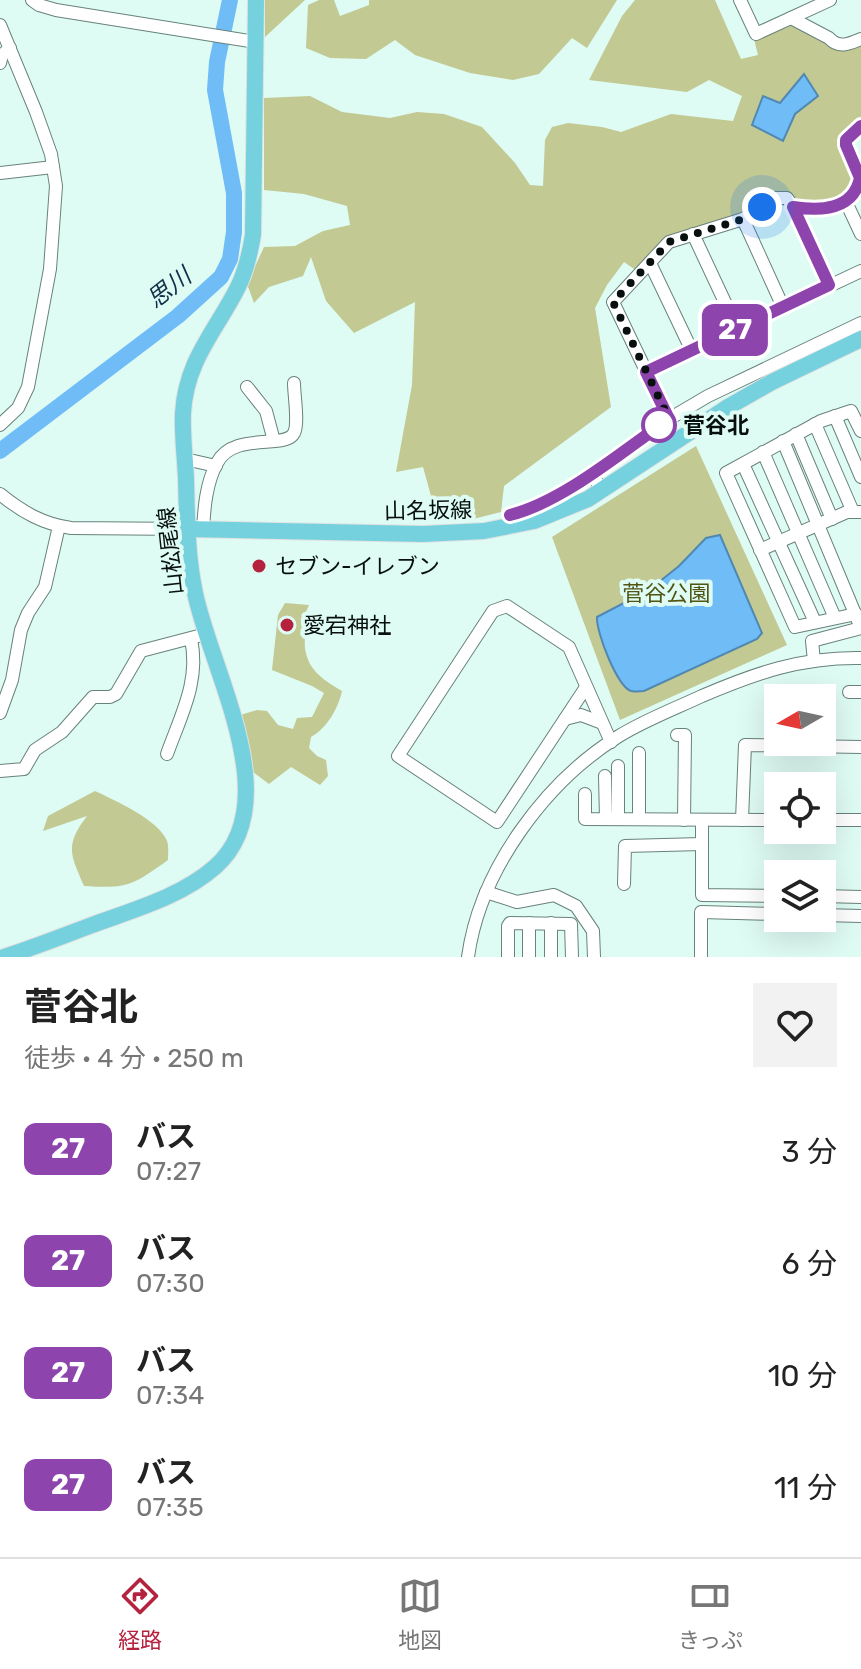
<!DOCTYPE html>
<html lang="ja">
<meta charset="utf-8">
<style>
body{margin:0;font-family:Rubik,"Noto Sans JP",sans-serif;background:#f2f2f2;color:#222;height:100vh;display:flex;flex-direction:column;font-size:30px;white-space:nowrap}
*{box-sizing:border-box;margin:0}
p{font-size:26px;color:#767676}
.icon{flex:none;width:44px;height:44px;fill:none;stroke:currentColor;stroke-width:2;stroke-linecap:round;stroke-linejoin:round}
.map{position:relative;height:957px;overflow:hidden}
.sheet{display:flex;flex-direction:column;background:#fff;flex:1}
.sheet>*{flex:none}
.badge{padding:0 16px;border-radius:12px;font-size:28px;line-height:52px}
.needle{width:52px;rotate:261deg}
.fabs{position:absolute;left:764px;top:684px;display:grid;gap:16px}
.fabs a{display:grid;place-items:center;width:72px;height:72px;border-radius:0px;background:#fff;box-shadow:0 8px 32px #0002;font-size:40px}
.you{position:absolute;width:40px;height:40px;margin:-20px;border:6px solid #fff;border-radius:50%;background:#1a73e8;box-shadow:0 0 0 12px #1a73e833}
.map>.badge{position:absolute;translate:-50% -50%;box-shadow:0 0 0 4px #fff}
.round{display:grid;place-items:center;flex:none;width:84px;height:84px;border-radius:0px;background:#f2f2f2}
.head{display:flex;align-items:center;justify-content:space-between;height:136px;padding:0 24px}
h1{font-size:38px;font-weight:700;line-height:60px}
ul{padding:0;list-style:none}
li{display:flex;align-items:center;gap:24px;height:112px;padding:0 24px}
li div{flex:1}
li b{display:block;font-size:30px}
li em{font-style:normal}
li .badge{min-width:88px;font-weight:700;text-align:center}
.tab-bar{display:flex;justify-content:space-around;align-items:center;height:112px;border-top:2px solid #e0e0e0;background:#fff;font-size:22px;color:#767676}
.tab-bar a{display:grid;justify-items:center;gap:4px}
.tab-bar .current{color:#b4223e}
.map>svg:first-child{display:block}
</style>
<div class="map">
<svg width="861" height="957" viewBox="0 0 861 957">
<rect width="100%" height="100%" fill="#defbf4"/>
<!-- green -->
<g fill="#c2c993">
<polygon points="265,0 305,0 265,37"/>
<polygon points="319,0 334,0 340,16 369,5 369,0 617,0 587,48 572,38 539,74 513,80 470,73 415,55 395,40 366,59 330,58 306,48 308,5"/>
<polygon points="635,0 715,0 741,59 758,55 754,39 786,24 795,23 827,40 861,42 861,120 843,139 856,177 847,195 820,207 798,205 787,195 744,214 668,239 637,271 624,262 607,285 595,308 611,407 504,486 501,512 465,521 438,521 423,467 396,472 412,385 415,302 354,333 326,301 311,257 303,276 269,287 254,303 247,284 264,247 295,246 323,231 350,225 347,206 304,194 264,190 264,98 310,96 342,112 390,118 417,112 444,114 482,127 515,163 530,185 543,186 545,140 552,127 568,123 602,127 621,132 671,114 733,121 742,96 709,80 687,92 589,80 622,16"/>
<polygon points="696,446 787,645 620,720 552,537"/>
<path d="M285 603 309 605 301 623C307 633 304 637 305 648 308 671 324 680 342 691 338 709 327 728 311 737L309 748 317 756 326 760 328 776 320 785 291 767 269 784 253 772 237 716 257 710 267 711 278 725 293 729 297 718 312 717 324 693 312 686 272 670 278 615Z"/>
<path d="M95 791C114 800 159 820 167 841 169 846 168 855 168 860 133 885 128 889 84 886 71 855 64 846 87 816L43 831 48 816Z"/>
</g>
<!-- water -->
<g fill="#6fbcf7" stroke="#5088b1" stroke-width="2">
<polygon points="804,74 818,96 795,114 783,141 752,125 763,96 780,103"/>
<path d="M720 535 762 633 757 639 644 691C640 691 635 692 631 691 617 686 596 632 597 617L649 590 679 566 706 538Z"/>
</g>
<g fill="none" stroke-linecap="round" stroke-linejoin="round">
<!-- river -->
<polyline stroke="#6fbcf7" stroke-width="16" points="0,451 178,316 221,277 230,259 234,232 234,193 215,90 217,62 230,0"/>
<!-- minor casing -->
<g stroke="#68827c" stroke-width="14">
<g id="minor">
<polyline points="32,0 39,5 56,10 256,42"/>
<polyline points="740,0 756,34 830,0"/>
<path d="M791 18 829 38C839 49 849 44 861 39"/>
<polyline points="0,25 36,112 51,154 56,186 50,269 28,387 18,408 0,425"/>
<polyline points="0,63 2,55 10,48"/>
<polyline points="0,173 53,167"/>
<polyline points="846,202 861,234"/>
<polyline points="793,207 829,285"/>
<polyline points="743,219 783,307"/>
<polyline points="693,234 737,328"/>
<polyline points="650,263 692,351"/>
<polyline points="646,372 861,271"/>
<polyline points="247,387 266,411 274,441"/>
<polyline points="835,416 861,477"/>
<path d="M669 419 613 302 669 242 743 219 775 198H787L793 207C820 211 852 211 860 178L846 145V140L861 126"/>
<polyline points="815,424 853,512"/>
<polyline points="796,434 832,519"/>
<polyline points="783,441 861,628"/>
<polyline points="763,452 835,618"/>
<polyline points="185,459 216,466"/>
<polyline points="743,464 815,622"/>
<polyline points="602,490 591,473 669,419 708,396 861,323"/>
<path d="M0 494C22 512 43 524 71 528L188 529"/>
<path d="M510 515C541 507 565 490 591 473"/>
<path d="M203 531C204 509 206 483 217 463 233 431 286 450 294 433 299 424 294 395 294 383"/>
<polyline points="760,550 847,512 861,512"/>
<polyline points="856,614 795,627 726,473 821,421 851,411 861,431"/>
<polyline points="814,661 812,641 861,628"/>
<polyline points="586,687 497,822 398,756 493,611 507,606 569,647 611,742"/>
<polyline points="849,692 861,692"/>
<polyline points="0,713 12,680 21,630 28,613 45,587 59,526"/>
<polyline points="565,719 581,715 602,723"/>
<polyline points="677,735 685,735 684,820"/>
<path d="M167 754C181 715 200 681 191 639"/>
<polyline points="0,771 24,769 35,750 62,732 93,697 110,697 116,694 141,651 206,634"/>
<polyline points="605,776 606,819"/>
<polyline points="585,794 585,819 778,820"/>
<polyline points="618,819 618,766"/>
<polyline points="639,819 639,753"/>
<polyline points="702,820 702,895 778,896"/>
<polyline points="742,820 745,745 861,747"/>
<polyline points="822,820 861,820"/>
<polyline points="624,884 625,846 702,844"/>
<polyline points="486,892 517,902 554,895 576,906 593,931 594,957"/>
<polyline points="822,896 861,897"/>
<polyline points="822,915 861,916"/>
<polyline points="529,923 529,957"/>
<path d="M468 957C480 870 545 782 619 736 645 720 674 709 702 696 756 673 801 657 861 658"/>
<polyline points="508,957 508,926 510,923 571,924 572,957"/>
<polyline points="551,957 551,923"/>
<polyline points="701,957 701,912 778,914"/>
</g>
</g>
<!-- major casing -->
<g stroke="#e1e2e2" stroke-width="18">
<g id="major">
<polyline points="188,529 423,534 484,531 534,521 588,499 728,407 772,382 861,339"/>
<path d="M4 957C35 947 65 935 95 924 136 909 182 896 215 867 288 803 211 671 195 593 187 556 187 517 186 479 185 457 182 434 183 413 186 360 216 331 238 287 246 271 250 253 253 235L256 0"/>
</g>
</g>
<!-- minor -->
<use href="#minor" stroke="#fff" stroke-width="12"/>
<!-- major -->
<use href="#major" stroke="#76d1de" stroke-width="16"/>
</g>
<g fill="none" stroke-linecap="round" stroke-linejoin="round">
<!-- line casing -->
<g stroke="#fff" stroke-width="18">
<path id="line" d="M510 515C563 502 624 450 669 419L646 372 829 285 793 207C819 211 853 211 860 178L846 145V140L861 126"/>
</g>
<!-- line -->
<use href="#line" stroke="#8e44ad" stroke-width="12"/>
<!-- walk -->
<polyline stroke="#07100e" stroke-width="8" stroke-dasharray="0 14.4" points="659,425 657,427 669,419 613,302 669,242 743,219 762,207"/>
</g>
<!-- markers -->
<circle fill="#fff" stroke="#8e44ad" stroke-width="4" cx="659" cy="425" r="16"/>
<g fill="#b4223e" stroke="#defbf4" stroke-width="3">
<circle cx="259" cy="566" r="8"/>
<circle cx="287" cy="625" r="8"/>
</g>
<g text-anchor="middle" stroke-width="8" stroke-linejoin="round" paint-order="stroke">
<!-- stop labels -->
<g font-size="22" font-weight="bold" fill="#07100e" stroke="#defbf4" text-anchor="start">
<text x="683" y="433">菅谷北</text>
</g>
<!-- street labels -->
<g font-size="22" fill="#07100e" stroke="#defbf4">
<text transform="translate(428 510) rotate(-1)" y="8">山名坂線</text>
<text transform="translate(170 551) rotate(-96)" y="8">山松尾線</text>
</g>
<!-- poi labels -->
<g font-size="22" fill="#07100e" stroke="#defbf4" text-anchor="start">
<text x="275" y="574">セブン-イレブン</text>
<text x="303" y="633">愛宕神社</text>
</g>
<!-- park labels -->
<g font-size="22" fill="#505513" stroke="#defbf4">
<text x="666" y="601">菅谷公園</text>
</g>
<!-- water labels -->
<g font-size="24" font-style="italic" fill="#103149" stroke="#defbf4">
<text transform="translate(169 288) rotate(-38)" y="8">思川</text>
</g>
</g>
</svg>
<div class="fabs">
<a><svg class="needle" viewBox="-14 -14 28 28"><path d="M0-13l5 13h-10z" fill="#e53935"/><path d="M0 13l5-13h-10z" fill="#767676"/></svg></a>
<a><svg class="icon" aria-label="locate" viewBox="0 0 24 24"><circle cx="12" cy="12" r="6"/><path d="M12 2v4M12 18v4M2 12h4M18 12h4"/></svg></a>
<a><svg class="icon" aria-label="layers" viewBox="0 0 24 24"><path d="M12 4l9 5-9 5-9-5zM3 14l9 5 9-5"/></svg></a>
</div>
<div class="you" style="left:762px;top:207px"></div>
<b class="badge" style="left:735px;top:330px;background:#8e44ad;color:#fff">27</b>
</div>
<section class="sheet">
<div class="head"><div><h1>菅谷北</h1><p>徒歩 · 4 分 · 250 m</p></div><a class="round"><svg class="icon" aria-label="heart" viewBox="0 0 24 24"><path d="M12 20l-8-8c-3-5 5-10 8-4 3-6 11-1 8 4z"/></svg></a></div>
<ul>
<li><span class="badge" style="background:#8e44ad;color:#fff">27</span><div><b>バス</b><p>07:27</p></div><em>3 分</em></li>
<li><span class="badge" style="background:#8e44ad;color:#fff">27</span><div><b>バス</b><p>07:30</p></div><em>6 分</em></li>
<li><span class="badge" style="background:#8e44ad;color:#fff">27</span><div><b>バス</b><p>07:34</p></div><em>10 分</em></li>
<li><span class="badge" style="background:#8e44ad;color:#fff">27</span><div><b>バス</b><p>07:35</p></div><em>11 分</em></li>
</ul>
</section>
<nav class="tab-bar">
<a class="current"><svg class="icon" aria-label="directions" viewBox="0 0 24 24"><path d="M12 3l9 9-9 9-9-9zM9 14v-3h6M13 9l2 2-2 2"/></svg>経路</a>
<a><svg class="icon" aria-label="map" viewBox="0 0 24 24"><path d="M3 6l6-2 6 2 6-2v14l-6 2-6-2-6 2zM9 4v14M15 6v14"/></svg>地図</a>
<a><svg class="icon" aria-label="tickets" viewBox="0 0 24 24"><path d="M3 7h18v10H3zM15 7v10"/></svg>きっぷ</a>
</nav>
